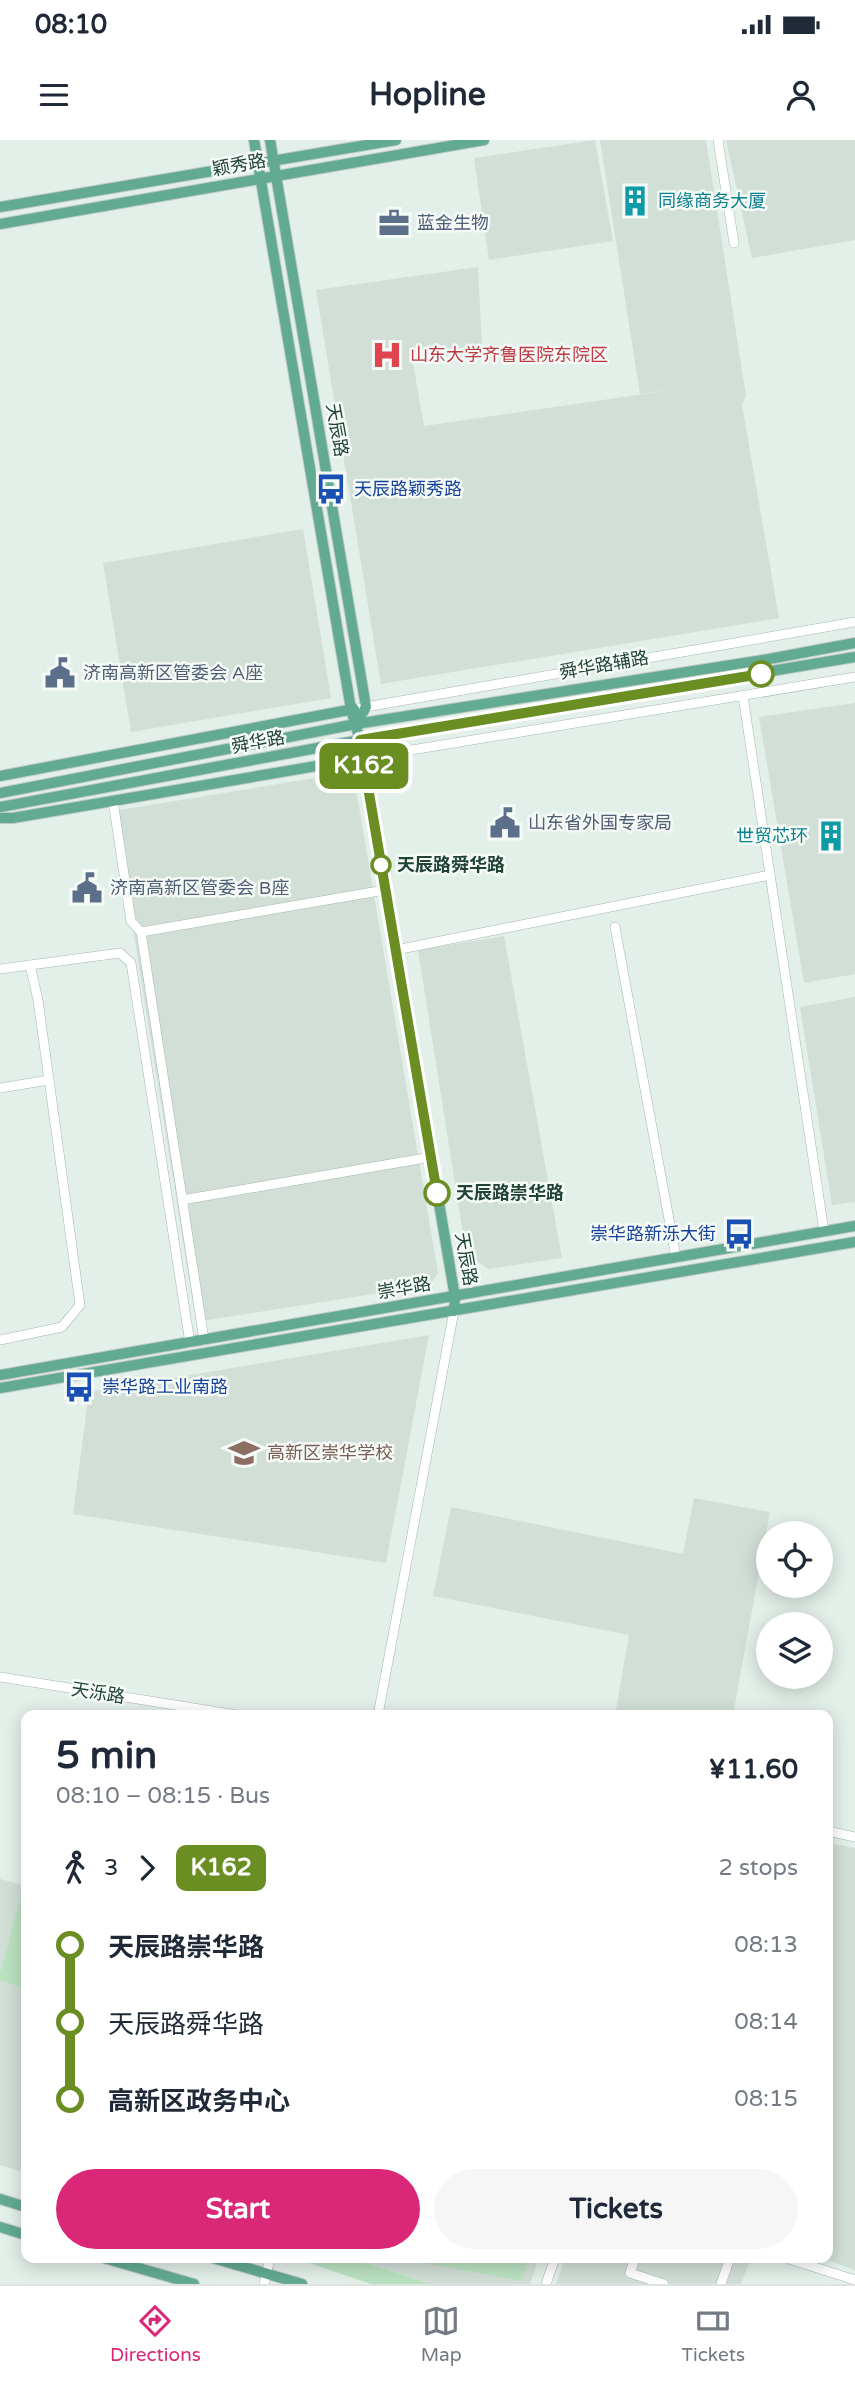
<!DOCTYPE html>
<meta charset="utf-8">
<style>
body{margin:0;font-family:"Varela Round","Noto Sans SC",sans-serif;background:#f6f6f7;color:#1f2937;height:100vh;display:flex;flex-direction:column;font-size:26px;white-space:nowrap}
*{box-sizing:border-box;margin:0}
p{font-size:23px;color:#747a83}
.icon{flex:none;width:38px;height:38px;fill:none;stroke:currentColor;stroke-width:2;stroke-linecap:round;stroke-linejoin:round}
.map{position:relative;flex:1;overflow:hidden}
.panel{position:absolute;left:21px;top:1570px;width:812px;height:553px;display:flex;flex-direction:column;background:#fff;border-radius:14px;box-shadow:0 4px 18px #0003}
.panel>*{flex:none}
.badge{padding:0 14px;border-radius:10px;font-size:24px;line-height:46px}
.fabs{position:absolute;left:756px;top:1381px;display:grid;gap:14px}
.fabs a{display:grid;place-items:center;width:77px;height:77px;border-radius:50%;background:#fff;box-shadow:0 4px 18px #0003;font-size:35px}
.map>.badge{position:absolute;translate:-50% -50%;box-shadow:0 0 0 4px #fff}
.legs{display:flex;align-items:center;gap:10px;height:77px;padding:0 35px;font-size:23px}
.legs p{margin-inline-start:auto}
.headline{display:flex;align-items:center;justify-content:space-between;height:119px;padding:0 35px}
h1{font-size:38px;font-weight:800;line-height:52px}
.button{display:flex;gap:14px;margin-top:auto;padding:14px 35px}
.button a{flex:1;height:80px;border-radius:42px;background:#db2777;color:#fff;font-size:28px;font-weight:800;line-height:80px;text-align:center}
.button a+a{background:#f6f6f7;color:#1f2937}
ul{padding:0 35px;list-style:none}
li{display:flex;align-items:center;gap:24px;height:77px;font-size:26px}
li i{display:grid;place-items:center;width:10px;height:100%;margin:0 9px;background:currentColor}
li i::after{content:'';width:18px;height:18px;margin:-9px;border:5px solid;border-radius:50%;background:#fff}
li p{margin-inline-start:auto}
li:first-child i{background:linear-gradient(#0000 50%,currentColor 0)}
li:last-child i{background:linear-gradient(currentColor 50%,#0000 0)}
.status{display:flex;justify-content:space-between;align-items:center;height:49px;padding:0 35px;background:#fff;direction:ltr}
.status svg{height:19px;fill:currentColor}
header{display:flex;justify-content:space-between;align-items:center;height:91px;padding:0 35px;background:#fff;font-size:32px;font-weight:800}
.menu{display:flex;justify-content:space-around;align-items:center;height:98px;border-top:2px solid #e0e1e3;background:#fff;font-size:19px;color:#747a83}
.menu a{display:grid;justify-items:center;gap:4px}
.menu .current{color:#db2777}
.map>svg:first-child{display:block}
</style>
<div class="status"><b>08:10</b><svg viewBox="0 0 49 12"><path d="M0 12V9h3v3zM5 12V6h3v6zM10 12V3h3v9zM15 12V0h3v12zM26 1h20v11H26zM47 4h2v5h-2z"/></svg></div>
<header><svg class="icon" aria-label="menu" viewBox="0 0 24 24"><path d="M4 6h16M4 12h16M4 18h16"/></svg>Hopline<svg class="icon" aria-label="person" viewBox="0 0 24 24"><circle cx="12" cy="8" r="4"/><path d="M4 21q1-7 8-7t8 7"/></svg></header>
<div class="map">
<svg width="855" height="2144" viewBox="0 0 855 2144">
<rect width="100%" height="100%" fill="#e3efe9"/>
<!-- built -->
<g fill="#d1dfd7">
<polygon points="595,0 613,101 489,120 474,18"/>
<polygon points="600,0 706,0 746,256 742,265 779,478 381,544 316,150 478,127 482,207 413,223 424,286 672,250 640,254"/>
<polygon points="726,0 855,0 855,100 752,118"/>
<polygon points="303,389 331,558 131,592 103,423"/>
<polygon points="855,563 855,834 804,843 759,577"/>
<polygon points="339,634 356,649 438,1133 430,1145 196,1182 114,671"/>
<polygon points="504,796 562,1118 488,1129 466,1113 418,810"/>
<polygon points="855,857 855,1062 832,1065 800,867"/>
<polygon points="429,1195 386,1423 73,1374 89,1252"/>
<polygon points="694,1358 770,1372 733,1575 615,1575 629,1495 433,1456 451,1367 683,1414"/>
<polygon points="828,1703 855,1708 855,2130 821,2118 828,2118"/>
<polygon points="0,1739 26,1746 26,2033 0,2025"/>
<polygon points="352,2118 539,2118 530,2144 430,2144"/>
<polygon points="565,2118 751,2118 741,2144 556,2144"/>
</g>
<!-- green -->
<g fill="#bae2c1">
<polygon points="21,1757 26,1758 26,1848 0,1841 0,1834"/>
<polygon points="294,2118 352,2118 430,2144 371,2144"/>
<polygon points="398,2118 529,2118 522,2141"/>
</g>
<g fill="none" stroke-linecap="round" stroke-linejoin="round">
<!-- minor casing -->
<g stroke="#a5b8b0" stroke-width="10">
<g id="minor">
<polyline points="718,0 734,103"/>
<polyline points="743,556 824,1091"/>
<polyline points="360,568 855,482"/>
<polyline points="363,618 855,537"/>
<polyline points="113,661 131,781 141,792"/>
<polyline points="615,787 676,1117"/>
<polyline points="396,810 770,735"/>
<polyline points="0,829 120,813 131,823 190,1203"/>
<polyline points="0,948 49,940"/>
<polyline points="182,1060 431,1017"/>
<polyline points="0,1200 62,1187 80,1165 38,860 30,825"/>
<polyline points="204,1200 141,792 385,750"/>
<polyline points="0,1537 237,1575"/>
<polyline points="378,1575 454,1171"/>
<polyline points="828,1691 855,1697"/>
<polyline points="635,2118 630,2133 664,2144"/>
<polyline points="786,2118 855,2140"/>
<polyline points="264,2144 270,2118"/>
<polyline points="546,2144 555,2118"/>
<polyline points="721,2144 730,2118"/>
</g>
</g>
<!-- major casing -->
<g stroke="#c1cac7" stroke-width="12">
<g id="major">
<polyline points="254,0 351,569 360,600 455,1157 454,1171"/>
<polyline points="270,0 366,567 356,584"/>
<polyline points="0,67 396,0"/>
<polyline points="0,84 484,0"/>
<polyline points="0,636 354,569"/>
<polyline points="0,653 356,584 769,519 855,503"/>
<polyline points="0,667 360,600 855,517"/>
<polyline points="0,678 13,678 363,618"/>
<polyline points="0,1235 855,1086"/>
<polyline points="0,1248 855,1102"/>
<polyline points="0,2059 26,2067"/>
<polyline points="0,2087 26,2095"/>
<polyline points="104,2118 194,2144"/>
<polyline points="213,2118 302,2144"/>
</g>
</g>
<!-- minor -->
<use href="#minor" stroke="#fff" stroke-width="9"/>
<!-- major -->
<use href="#major" stroke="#62aa91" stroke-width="10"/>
</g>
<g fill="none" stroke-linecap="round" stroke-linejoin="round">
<!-- line-1 casing -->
<g stroke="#fff" stroke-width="16">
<polyline id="line-1" points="437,1053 360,600 761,534"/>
</g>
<!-- line-1 -->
<use href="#line-1" stroke="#6b8e23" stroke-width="10"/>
</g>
<!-- icons -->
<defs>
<g id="building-bare" transform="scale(2.415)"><path d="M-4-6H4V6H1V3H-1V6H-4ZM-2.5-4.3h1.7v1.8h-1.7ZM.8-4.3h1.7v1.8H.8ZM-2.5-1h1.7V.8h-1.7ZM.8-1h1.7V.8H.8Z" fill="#0f9aa8" stroke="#f5faf7" stroke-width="2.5" paint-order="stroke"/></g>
<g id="office-bare" transform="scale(2.415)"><path d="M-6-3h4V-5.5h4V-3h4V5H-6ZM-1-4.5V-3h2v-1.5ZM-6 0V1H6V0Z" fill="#5c6f8a" stroke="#f5faf7" stroke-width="2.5" paint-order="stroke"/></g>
<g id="hospital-bare" transform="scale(2.415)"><path d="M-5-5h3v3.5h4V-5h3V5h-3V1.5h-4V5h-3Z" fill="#e0444e" stroke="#f5faf7" stroke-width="2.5" paint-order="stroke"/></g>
<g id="bus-bare" transform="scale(2.415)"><path d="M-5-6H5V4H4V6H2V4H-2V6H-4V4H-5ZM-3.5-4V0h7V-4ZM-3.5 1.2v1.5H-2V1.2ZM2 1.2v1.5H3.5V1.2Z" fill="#1a4fb4" stroke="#f5faf7" stroke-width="2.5" paint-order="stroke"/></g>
<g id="civic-bare" transform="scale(2.415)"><path d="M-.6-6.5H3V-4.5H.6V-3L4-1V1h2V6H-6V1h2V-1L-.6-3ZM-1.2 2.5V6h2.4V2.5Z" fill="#5c6f8a" stroke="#f5faf7" stroke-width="2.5" paint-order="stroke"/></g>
<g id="school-bare" transform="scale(2.415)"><path d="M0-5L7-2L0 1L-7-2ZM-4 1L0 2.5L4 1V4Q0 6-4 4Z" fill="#8d6e63" stroke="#f5faf7" stroke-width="2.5" paint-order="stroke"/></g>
</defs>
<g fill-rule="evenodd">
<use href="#building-bare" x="635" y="61"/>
<use href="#office-bare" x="394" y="83"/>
<use href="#hospital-bare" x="387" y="215"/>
<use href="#bus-bare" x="331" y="349"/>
<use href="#civic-bare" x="60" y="533"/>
<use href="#civic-bare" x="505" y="683"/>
<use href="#building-bare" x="831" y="696"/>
<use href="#civic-bare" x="87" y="748"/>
<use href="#bus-bare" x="739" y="1094"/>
<use href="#bus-bare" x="79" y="1247"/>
<use href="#school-bare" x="244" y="1313"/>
</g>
<!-- markers -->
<g fill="#fff" stroke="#6b8e23" stroke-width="3.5">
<circle cx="761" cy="534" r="12"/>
<circle cx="381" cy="725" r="9"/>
<circle cx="437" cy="1053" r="12"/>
</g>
<g text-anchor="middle" stroke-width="5" stroke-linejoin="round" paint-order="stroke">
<!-- street labels -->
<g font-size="18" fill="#204336" stroke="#f5faf7">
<text transform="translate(239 25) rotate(-10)" y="6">颖秀路</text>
<text transform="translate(337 290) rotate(80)" y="6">天辰路</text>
<text transform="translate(604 525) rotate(-10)" y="6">舜华路辅路</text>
<text transform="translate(258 602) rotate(-11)" y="6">舜华路</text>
<text transform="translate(466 1119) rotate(80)" y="6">天辰路</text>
<text transform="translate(404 1148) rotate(-10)" y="6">崇华路</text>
<text transform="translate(98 1553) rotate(9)" y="6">天泺路</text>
</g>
<!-- culture labels -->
<g font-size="18" fill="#0d838f" stroke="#f5faf7" text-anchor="start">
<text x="658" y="67">同缘商务大厦</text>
<text x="808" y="702" text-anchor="end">世贸芯环</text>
</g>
<!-- service labels -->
<g font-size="18" fill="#4e5e75" stroke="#f5faf7" text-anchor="start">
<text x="417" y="89">蓝金生物</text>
<text x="83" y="539">济南高新区管委会 A座</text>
<text x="528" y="689">山东省外国专家局</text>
<text x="110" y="754">济南高新区管委会 B座</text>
</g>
<!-- health labels -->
<g font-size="18" fill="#be3a42" stroke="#f5faf7" text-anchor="start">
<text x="410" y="221">山东大学齐鲁医院东院区</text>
</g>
<!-- transit labels -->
<g font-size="18" fill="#164399" stroke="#f5faf7" text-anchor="start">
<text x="354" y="355">天辰路颖秀路</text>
<text x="716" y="1100" text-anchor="end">崇华路新泺大街</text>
<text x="102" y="1253">崇华路工业南路</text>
</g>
<!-- stop labels -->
<g font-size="18" font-weight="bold" fill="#204336" stroke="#f5faf7" text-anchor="start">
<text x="397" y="731">天辰路舜华路</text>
<text x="456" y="1059">天辰路崇华路</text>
</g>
<!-- education labels -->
<g font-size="18" fill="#785e54" stroke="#f5faf7" text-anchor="start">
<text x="267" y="1319">高新区崇华学校</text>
</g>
</g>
</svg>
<div class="fabs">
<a><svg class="icon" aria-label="locate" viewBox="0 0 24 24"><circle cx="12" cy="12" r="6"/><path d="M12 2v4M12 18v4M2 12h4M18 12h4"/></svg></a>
<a><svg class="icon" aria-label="layers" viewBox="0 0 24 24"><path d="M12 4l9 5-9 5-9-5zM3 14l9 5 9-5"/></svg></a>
</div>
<b class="badge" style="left:364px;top:626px;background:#6b8e23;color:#fff">K162</b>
<section class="panel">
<div class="headline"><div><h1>5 min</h1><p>08:10 – 08:15 · Bus</p></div><b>¥11.60</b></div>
<div class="legs"><svg class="icon" aria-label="walk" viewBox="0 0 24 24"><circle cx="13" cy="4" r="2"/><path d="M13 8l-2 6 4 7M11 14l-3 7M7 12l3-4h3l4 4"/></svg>3<svg class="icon" aria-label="forward" viewBox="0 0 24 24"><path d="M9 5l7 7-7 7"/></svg><b class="badge" style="background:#6b8e23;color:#fff">K162</b><p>2 stops</p></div>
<ul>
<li><i style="color:#6b8e23"></i><b>天辰路崇华路</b><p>08:13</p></li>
<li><i style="color:#6b8e23"></i><span>天辰路舜华路</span><p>08:14</p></li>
<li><i style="color:#6b8e23"></i><b>高新区政务中心</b><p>08:15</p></li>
</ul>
<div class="button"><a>Start</a><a>Tickets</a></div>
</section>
</div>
<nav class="menu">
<a class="current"><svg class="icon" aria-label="directions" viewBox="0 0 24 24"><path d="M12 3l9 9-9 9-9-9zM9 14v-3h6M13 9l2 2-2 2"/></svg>Directions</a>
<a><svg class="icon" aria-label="map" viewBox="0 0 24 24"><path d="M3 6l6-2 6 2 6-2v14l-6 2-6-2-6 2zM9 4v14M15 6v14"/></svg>Map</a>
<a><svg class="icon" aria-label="tickets" viewBox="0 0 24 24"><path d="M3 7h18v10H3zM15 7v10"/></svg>Tickets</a>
</nav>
